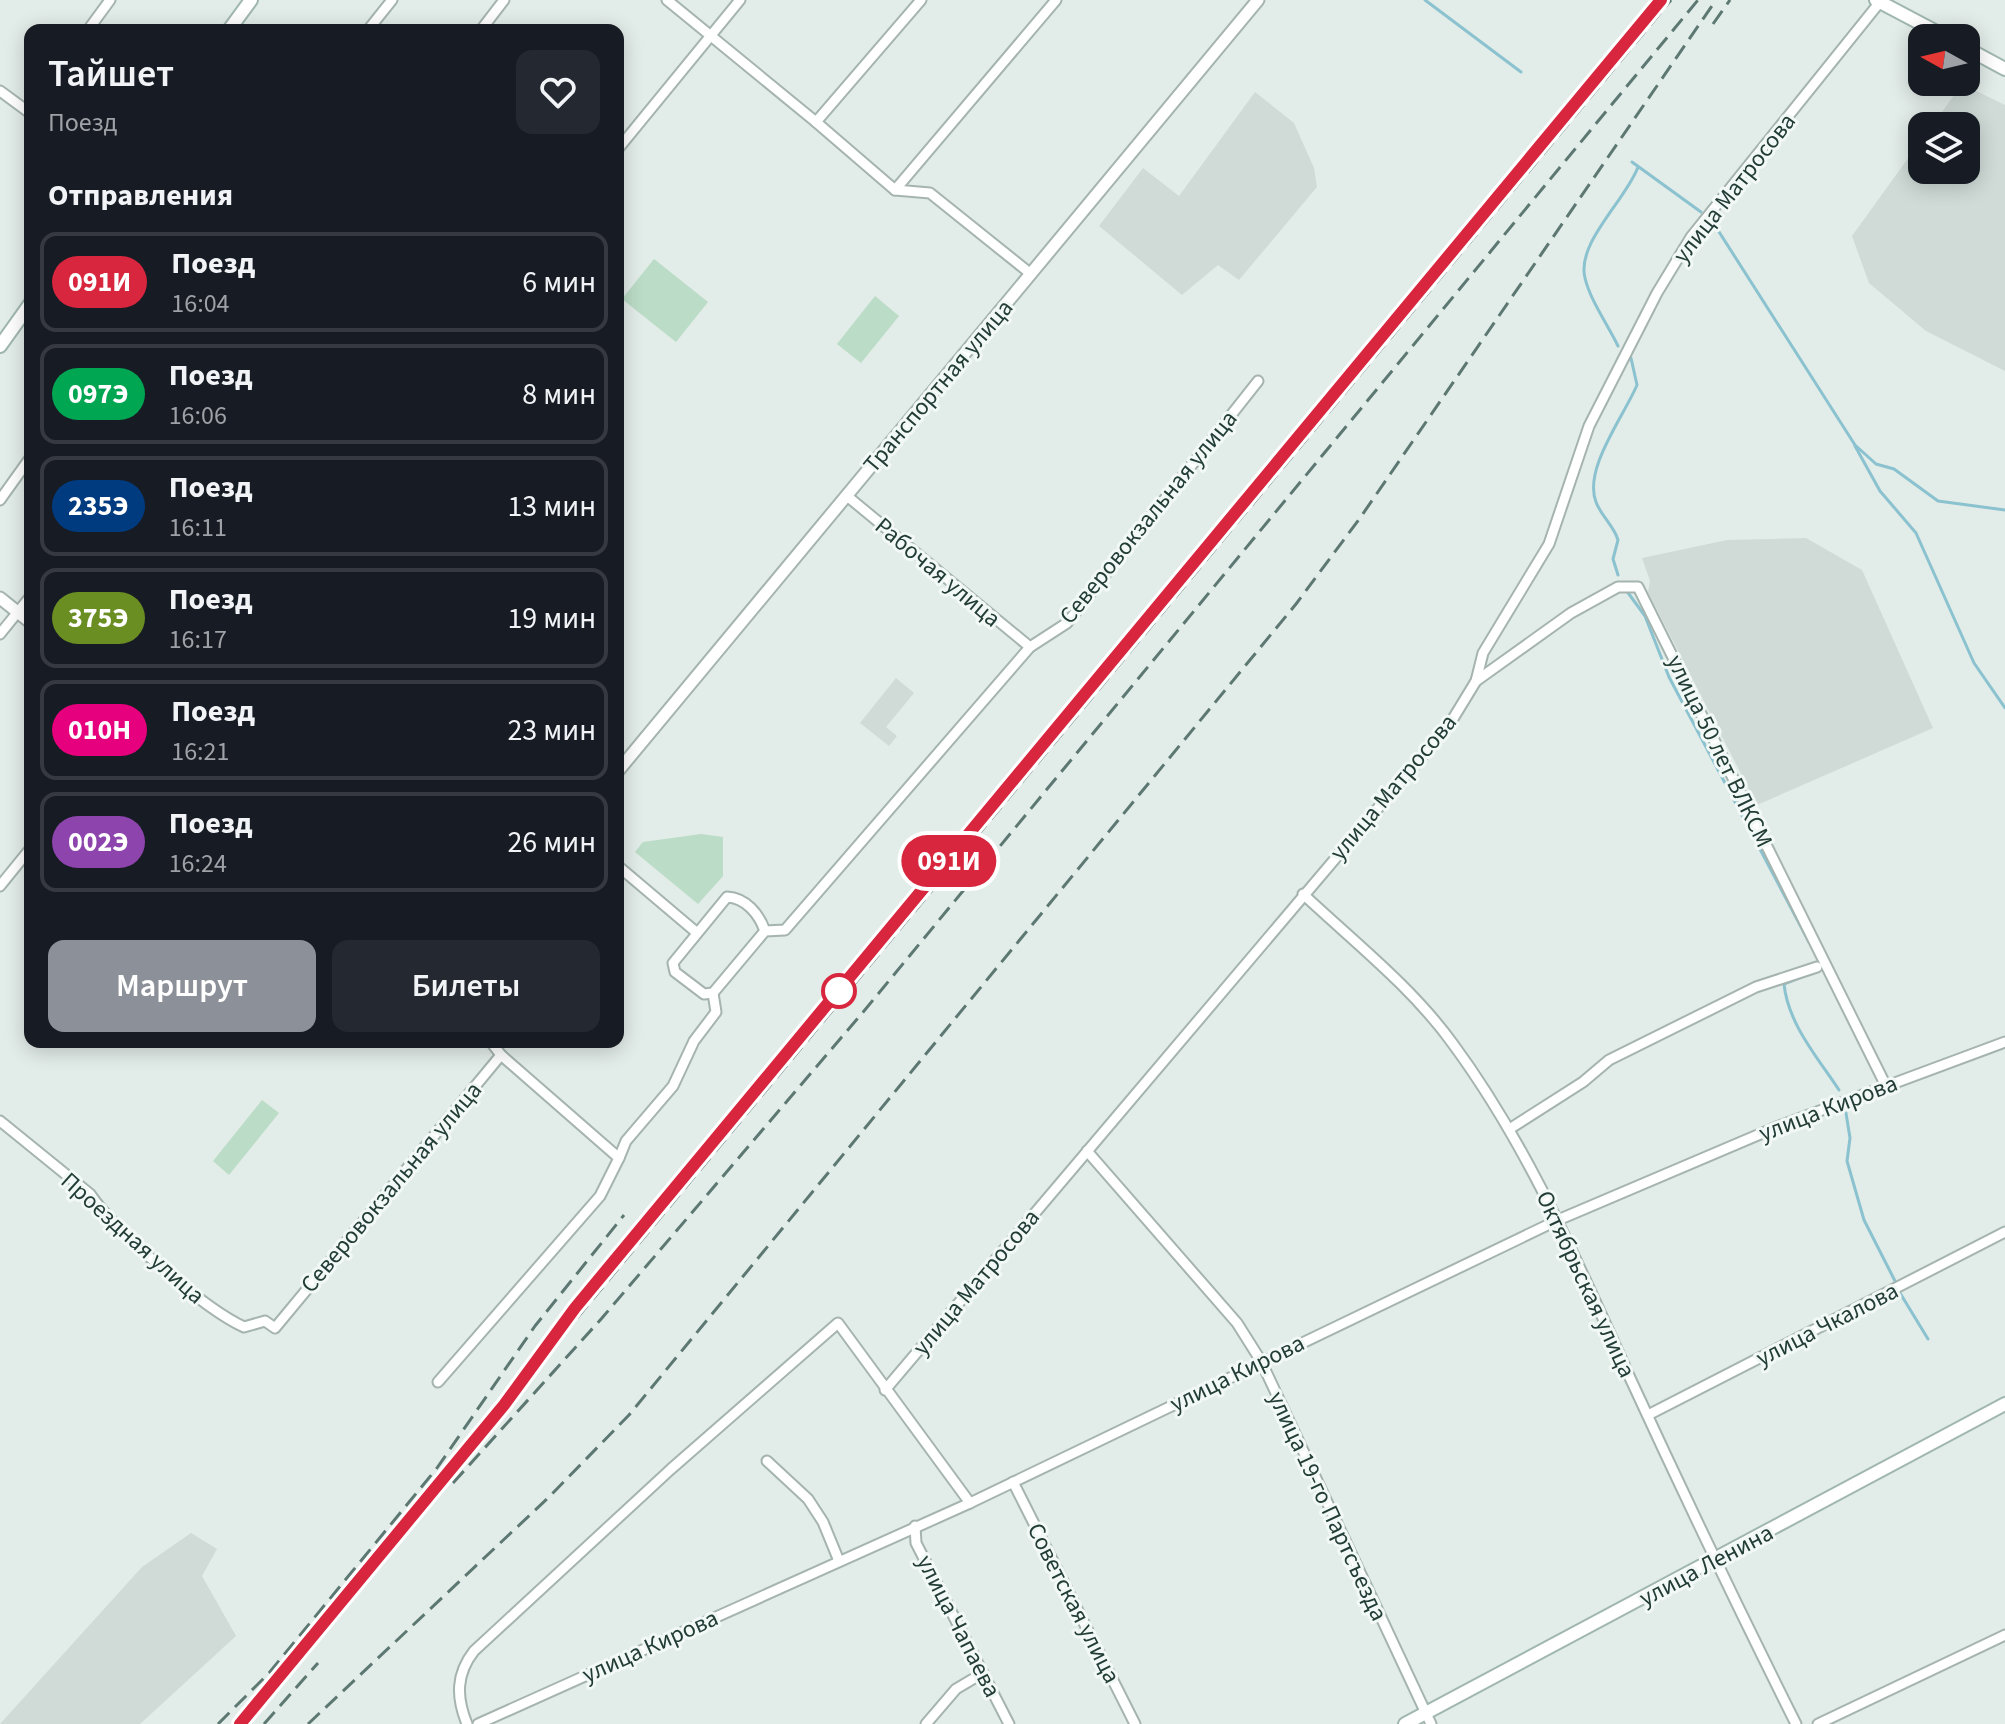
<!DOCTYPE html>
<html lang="ru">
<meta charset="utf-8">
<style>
body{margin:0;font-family:"Source Sans 3",sans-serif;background:#242831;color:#f1f3f6;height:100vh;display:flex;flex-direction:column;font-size:30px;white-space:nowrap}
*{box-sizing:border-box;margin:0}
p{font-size:26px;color:#9ea1a6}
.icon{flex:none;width:44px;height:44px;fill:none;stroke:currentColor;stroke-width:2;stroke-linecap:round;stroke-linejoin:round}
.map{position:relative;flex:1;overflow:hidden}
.details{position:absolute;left:24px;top:24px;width:600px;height:1024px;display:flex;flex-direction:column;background:#171b24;border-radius:16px;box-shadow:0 4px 20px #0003}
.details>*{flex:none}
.badge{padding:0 16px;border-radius:26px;font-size:28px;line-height:52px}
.needle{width:52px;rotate:278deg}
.buttons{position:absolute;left:1908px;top:24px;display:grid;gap:16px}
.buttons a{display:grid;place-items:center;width:72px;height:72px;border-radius:16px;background:#171b24;box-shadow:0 4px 20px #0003;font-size:40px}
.map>.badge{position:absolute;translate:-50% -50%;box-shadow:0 0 0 4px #fff}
h2{padding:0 24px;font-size:30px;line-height:72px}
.round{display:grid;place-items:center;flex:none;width:84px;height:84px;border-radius:16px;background:#242831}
.overview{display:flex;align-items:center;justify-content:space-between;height:136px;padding:0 24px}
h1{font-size:38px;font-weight:600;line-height:60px}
.primary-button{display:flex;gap:16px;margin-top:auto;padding:16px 24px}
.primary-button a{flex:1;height:92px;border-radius:16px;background:#8c9099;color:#fff;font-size:32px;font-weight:600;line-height:92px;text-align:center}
.primary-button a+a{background:#242831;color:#f1f3f6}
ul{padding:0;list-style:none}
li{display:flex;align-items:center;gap:24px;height:100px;margin:0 16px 12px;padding:0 8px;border:4px solid #363941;border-radius:16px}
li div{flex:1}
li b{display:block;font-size:30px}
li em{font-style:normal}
li .badge{min-width:88px;font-weight:700;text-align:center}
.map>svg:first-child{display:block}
</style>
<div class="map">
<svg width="2005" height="1724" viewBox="0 0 2005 1724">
<rect width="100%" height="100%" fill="#e2ece8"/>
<!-- built -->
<g fill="#d0dbd7">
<polygon points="1962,84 2005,105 2005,371 1926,331 1869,283 1852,236 1922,139 1922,170 1966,170 1966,126 1932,126"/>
<polygon points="1255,92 1294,123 1314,168 1317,187 1239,280 1218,265 1182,295 1099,226 1143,168 1179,196"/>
<polygon points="1806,538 1862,570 1933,728 1757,805 1648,592 1650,581 1642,558 1727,540"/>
<polygon points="896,678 914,693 886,727 897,736 889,746 860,723"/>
<polygon points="191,1533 217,1549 202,1576 236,1636 140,1724 0,1724 142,1567"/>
</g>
<!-- green -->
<g fill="#bbdcc6">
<polygon points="654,259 708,302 676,342 622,299"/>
<polygon points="875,296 899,316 861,363 837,344"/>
<polygon points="701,834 723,837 723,876 698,904 635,852 643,842"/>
<polygon points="262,1100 279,1113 229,1175 213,1161"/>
</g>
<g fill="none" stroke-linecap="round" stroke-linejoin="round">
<!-- stream -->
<g stroke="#8bc2cf" stroke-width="3">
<polyline points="1425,0 1521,72"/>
<polyline points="1632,162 1701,212"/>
<polyline points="1714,224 1855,445 1876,464 1894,469 1938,501 2005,510"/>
<path d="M1618 346C1608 325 1590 300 1585 278 1576 243 1626 200 1638 167"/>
<polyline points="1855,446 1880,491 1916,533 1974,663 2005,708"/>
<path d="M1618 575 1613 559 1618 540C1614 526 1601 516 1596 502 1583 469 1624 416 1637 385L1631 358"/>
<polyline points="1626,590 1645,616 1669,677 1809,942"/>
<path d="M1809 974 1784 984C1788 1024 1818 1058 1839 1090"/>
<polyline points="1845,1107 1850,1138 1847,1161 1864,1220 1895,1281"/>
<polyline points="1900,1293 1928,1339"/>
</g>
<!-- minor casing -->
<g stroke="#a5b4af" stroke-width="13">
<g id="minor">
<polyline points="667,0 816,122"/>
<polyline points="921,0 816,122 895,190 930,193 1031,274"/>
<polyline points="88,30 110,0"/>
<polyline points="368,30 392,0"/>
<polyline points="481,30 504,0"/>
<polyline points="0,91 30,113"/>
<polyline points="618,149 740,0"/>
<polyline points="895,190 1056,0"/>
<polyline points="847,496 1030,647"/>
<polyline points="0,500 30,458"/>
<polyline points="0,634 30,597"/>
<polyline points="1476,681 1571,613 1618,587 1638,587 1886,1086"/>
<polyline points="618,866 696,932"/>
<polyline points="0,886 30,849"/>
<path d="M1303 894C1353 941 1412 987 1453 1044 1529 1147 1578 1264 1631 1380 1684 1495 1739 1610 1796 1724"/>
<path d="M713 993 704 994 675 972 673 963 727 897C746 898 759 914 765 931"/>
<polyline points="491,1042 501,1055"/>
<path d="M0 1121 90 1194C115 1231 203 1308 244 1327L265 1321 275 1328 501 1055 619 1158 626 1141 673 1086 694 1041 716 1012 713 993 765 931 785 930 1030 647 1067 623 1258 381"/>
<polyline points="1511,1128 1583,1082 1609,1060 1756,987 1817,967"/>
<polyline points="1087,1151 1237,1323 1261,1361 1431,1724"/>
<polyline points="438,1382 600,1196 619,1158"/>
<polyline points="885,1390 1451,722 1476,681 1483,653 1549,544 1589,426 1657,293 1691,237 1880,2"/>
<polyline points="1648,1415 2005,1232"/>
<polyline points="767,1461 808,1499 823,1522 839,1561"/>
<polyline points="1013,1482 1135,1724"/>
<polyline points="915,1526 916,1543 1009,1724"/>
<path d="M467 1724C456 1697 456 1674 474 1651L671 1469 838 1323 970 1503"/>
<polyline points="478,1724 970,1503 1558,1220 1779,1126 2005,1042"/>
<polyline points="926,1724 956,1689 983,1673"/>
<polyline points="1818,1724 2005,1635"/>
</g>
</g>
<!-- tertiary casing -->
<g stroke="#a5b4af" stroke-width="15">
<g id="tertiary">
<polyline points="0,598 30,622"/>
<polyline points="618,771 1258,0"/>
</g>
</g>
<!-- secondary casing -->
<g stroke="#a0b7b0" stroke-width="16">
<g id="secondary">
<polyline points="1876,0 1948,38"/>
<polyline points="229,30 251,0"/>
<polyline points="1966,48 2005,69"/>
<polyline points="0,346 30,304"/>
<polyline points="1405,1724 2005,1404"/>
</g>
</g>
<!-- minor -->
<use href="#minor" stroke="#fff" stroke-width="9"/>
<!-- tertiary -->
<use href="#tertiary" stroke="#fff" stroke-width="11"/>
<!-- secondary -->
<use href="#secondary" stroke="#fff" stroke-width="12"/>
<!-- rail -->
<g stroke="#5d7872" stroke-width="3" stroke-dasharray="16 8" stroke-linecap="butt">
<polyline points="1713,24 1730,0"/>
<polyline points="453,1483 602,1318 864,1011 1698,0"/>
<polyline points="218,1724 269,1673 437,1468 535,1326 624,1215"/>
<polyline points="240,1724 1671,0"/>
<polyline points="264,1724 318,1663"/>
<polyline points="308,1724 549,1497 629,1415 1296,604 1360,518 1716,0"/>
</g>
</g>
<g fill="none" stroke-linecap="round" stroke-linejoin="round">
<!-- line casing -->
<g stroke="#fff" stroke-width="18">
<polyline id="line" points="240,1724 504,1405 575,1308 1661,0"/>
</g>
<!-- line -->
<use href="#line" stroke="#d7263d" stroke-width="12"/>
</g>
<!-- markers -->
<circle fill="#fff" stroke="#d7263d" stroke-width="4" cx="839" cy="991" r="16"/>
<g text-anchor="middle" stroke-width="6" stroke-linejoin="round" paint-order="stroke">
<!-- street labels -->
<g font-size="24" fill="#223c36" stroke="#f2f8f5">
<text transform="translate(1734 188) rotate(-52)" y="8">улица Матросова</text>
<text transform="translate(938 386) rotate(-50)" y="8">Транспортная улица</text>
<text transform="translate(1148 517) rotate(-51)" y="8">Северовокзальная улица</text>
<text transform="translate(938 572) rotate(40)" y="8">Рабочая улица</text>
<text transform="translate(1720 751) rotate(64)" y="8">улица 50 лет ВЛКСМ</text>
<text transform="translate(1393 787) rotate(-50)" y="8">улица Матросова</text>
<text transform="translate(1828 1108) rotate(-21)" y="8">улица Кирова</text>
<text transform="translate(391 1187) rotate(-50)" y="8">Северовокзальная улица</text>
<text transform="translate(133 1238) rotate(42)" y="8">Проездная улица</text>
<text transform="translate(976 1282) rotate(-50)" y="8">улица Матросова</text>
<text transform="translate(1586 1284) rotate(65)" y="8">Октябрьская улица</text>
<text transform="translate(1827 1324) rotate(-27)" y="8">улица Чкалова</text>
<text transform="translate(1237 1373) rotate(-26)" y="8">улица Кирова</text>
<text transform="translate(1328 1506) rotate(65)" y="8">улица 19-го Партсъезда</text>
<text transform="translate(1706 1565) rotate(-28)" y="8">улица Ленина</text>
<text transform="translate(1074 1603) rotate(63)" y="8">Советская улица</text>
<text transform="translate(959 1626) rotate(63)" y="8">улица Чапаева</text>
<text transform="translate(650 1646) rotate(-24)" y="8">улица Кирова</text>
</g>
</g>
</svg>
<div class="buttons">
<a><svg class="needle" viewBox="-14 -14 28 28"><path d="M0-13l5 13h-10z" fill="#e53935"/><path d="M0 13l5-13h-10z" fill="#9ea1a6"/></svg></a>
<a><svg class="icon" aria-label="layers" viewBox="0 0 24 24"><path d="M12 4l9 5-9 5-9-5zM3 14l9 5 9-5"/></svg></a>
</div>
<b class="badge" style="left:949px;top:861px;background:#d7263d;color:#fff">091И</b>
<section class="details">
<div class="overview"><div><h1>Тайшет</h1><p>Поезд</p></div><a class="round"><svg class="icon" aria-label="heart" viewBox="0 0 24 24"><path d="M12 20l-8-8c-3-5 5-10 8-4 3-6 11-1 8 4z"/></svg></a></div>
<h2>Отправления</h2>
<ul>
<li><span class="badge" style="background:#d7263d;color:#fff">091И</span><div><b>Поезд</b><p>16:04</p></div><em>6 мин</em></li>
<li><span class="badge" style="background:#00a651;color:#fff">097Э</span><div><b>Поезд</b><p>16:06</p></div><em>8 мин</em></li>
<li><span class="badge" style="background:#003b80;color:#fff">235Э</span><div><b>Поезд</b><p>16:11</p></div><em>13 мин</em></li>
<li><span class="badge" style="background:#6b8e23;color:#fff">375Э</span><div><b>Поезд</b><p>16:17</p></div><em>19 мин</em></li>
<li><span class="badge" style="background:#e6007e;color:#fff">010Н</span><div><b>Поезд</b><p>16:21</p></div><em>23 мин</em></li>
<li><span class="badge" style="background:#8e44ad;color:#fff">002Э</span><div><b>Поезд</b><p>16:24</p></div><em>26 мин</em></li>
</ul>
<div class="primary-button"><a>Маршрут</a><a>Билеты</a></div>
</section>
</div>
